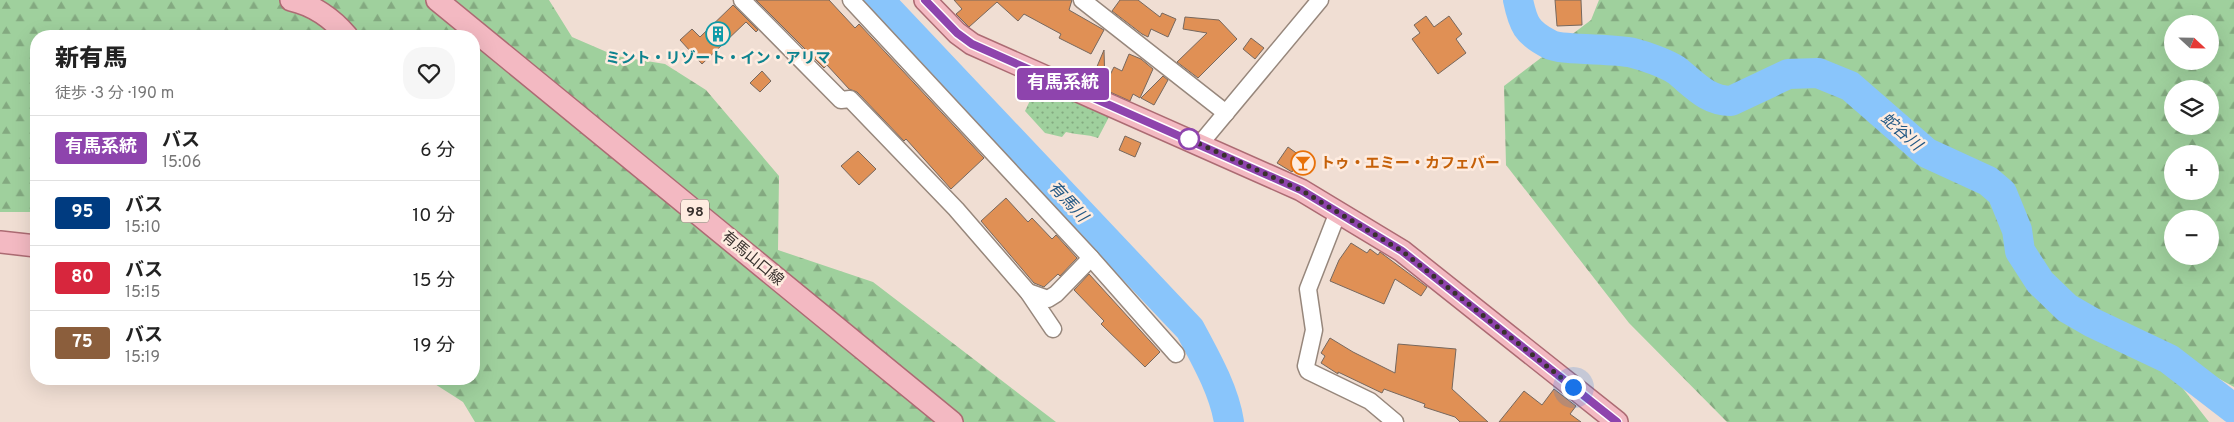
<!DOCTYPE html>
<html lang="ja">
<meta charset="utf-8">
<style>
body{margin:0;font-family:Overpass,"Noto Sans JP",sans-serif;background:#f6f6f6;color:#222;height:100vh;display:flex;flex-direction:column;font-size:19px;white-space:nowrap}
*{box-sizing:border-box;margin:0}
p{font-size:16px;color:#767676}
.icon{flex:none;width:28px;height:28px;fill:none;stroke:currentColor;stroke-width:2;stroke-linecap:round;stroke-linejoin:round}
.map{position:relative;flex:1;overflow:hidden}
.drawer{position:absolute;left:30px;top:30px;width:450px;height:355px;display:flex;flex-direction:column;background:#fff;border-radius:20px;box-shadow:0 5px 20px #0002}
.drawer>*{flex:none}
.badge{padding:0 10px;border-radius:4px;font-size:18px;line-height:32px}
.needle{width:32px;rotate:112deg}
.fabs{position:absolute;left:2164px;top:15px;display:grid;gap:10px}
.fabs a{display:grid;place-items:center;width:55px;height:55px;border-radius:50%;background:#fff;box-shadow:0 5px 20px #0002;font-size:25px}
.you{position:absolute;width:25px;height:25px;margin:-12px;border:4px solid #fff;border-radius:50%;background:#1a73e8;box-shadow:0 0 0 8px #1a73e833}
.map>.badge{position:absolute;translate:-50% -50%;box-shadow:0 0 0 2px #fff}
.round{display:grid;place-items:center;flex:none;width:52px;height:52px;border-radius:20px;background:#f6f6f6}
.summary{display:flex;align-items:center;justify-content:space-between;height:85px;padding:0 25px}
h1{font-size:24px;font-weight:800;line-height:38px}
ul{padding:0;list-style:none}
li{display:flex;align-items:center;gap:15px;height:65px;padding:0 25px;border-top:1px solid #e0e0e0}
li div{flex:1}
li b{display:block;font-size:19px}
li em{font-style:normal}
li .badge{min-width:55px;font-weight:700;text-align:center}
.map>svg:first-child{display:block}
</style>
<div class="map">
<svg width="2234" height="422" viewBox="0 0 2234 422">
<defs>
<pattern id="forest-firs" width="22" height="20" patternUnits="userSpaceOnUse" patternTransform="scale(1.25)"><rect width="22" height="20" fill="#9fd09d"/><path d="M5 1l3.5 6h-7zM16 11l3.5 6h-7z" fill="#83a980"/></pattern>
<pattern id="park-dots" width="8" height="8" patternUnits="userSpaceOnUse" patternTransform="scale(1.25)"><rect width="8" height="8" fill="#9fd09d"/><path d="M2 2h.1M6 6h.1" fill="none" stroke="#83a980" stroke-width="1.8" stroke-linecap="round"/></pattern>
</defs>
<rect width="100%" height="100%" fill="#f0ded3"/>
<!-- forest -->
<g fill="url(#forest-firs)" fill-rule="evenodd">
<polygon points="0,0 549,0 572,37 616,56 665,64 706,90 779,176 778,250 873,282 1056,422 475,422 463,402 427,379 474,379 474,36 36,36 36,212 0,212"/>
<path d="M1599 0H2234V387L2142 336 2209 422H1727L1629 323 1506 165 1504 86 1591 20ZM2172 24H2210V61H2172ZM2172 89H2210V126H2172ZM2172 154H2210V191H2172ZM2172 219H2210V256H2172Z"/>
</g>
<!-- park -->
<path fill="url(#park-dots)" d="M1037 86 1109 117 1098 138C1087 134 1078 135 1066 132L1062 137 1045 133 1025 111Z"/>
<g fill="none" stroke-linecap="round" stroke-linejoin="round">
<!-- river -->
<g stroke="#89c5fb" stroke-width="30">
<path d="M879 0 1190 329C1205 357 1224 390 1229 422"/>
<path d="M1518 0C1523 24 1527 33 1549 44 1561 51 1614 48 1633 53 1645 56 1665 63 1676 70 1694 84 1707 101 1731 101L1788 74 1818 73 1850 86 1927 153 1988 181 2002 193 2017 230 2020 251 2040 282 2067 308 2093 323 2169 359 2234 409"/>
</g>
</g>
<!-- building -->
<g fill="#e09055" stroke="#77685e">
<polygon points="756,0 829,0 855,28 859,24 984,158 951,189 906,139 904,141 857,92 849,89 827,65 824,68"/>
<polygon points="954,0 1072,0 1069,10 1104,30 1091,54 1059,38 1061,34 1024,14 1018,21 997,2 969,27 956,14 962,9"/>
<polygon points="1120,0 1138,0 1160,17 1162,13 1176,19 1168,37 1151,29 1148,37 1142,34 1112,11"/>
<polygon points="1555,0 1581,0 1582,25 1557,26"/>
<polygon points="733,5 758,30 756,32 746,22 702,64 680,40 692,29 700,37"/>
<polygon points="1426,16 1434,27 1449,16 1462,34 1456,39 1466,53 1438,74 1412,39 1420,33 1414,25"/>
<polygon points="1185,17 1219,20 1237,39 1198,78 1177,62 1207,33 1183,29"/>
<polygon points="1251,38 1264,48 1255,59 1243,49"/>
<polygon points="1104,50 1105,85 1114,67 1122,71 1129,54 1141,59 1153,69 1140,98 1133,94 1130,101 1090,83"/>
<polygon points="762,71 771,81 760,92 750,83"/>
<polygon points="1163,76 1168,80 1154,105 1141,98"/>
<polygon points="1125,136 1141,143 1135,157 1119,150"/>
<polygon points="1288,147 1299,155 1297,158 1300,160 1292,172 1277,163"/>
<polygon points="858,151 876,169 859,185 841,166"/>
<polygon points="1006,198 1028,222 1032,218 1052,239 1056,235 1077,258 1060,276 1058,274 1044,287 1034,283 981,221"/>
<polygon points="1351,243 1367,253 1370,249 1378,255 1380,252 1427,287 1421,296 1395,279 1384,304 1330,281 1339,260"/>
<polygon points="1089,274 1160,352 1145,367 1101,324 1104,321 1074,290"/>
<polygon points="1330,338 1353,352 1395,373 1398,344 1456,349 1452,389 1488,422 1460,422 1455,417 1424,407 1425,404 1384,389 1382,393 1338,372 1338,374 1321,363 1325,356 1321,353"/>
<polygon points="1554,389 1576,406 1570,414 1581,422 1499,422 1524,391 1542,405"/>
</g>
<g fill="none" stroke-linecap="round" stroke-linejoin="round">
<!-- minor casing -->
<g stroke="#97877c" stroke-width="19">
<g id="minor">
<polyline points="742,0 841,100 850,99 956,209 1028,292 1053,329"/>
<polyline points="851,0 1091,258 1176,354"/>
<polyline points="1082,0 1226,113"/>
<polyline points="1200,144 1320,0"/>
<polyline points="1338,212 1308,289 1314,330 1306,366 1308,371 1370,401 1395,422"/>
<polyline points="1028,292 1048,299 1056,294 1091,258"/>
</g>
</g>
<!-- major casing -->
<g stroke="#ac6b73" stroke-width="24">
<g id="major">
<path d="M291 0C313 5 333 19 347 36"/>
<polyline points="437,0 952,422"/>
<polyline points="925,0 957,33 972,44 1301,190 1402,251 1617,422"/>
<polyline points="0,242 36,246"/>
</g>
</g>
<!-- minor -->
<use href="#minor" stroke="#fff" stroke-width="16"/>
<!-- major -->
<use href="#major" stroke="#f3b9c2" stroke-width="21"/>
</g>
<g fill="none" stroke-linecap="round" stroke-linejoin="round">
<!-- line casing -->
<g stroke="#fff" stroke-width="11">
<polyline id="line" points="925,0 957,33 972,44 1301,190 1402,251 1617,422"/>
</g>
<!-- line -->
<use href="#line" stroke="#8e44ad" stroke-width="8"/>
<!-- walk -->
<polyline stroke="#38312d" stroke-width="5" stroke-dasharray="0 9" points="1189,139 1182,136 1301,190 1402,251 1573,387"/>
</g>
<!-- icons -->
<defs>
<g id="building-ring" transform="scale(1.25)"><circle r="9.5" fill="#feece0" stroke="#0f9aa8" stroke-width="1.5"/><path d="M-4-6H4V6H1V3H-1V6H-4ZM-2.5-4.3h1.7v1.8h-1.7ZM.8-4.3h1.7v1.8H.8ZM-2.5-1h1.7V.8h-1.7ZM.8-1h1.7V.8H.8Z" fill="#0f9aa8"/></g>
<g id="bar-ring" transform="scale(1.25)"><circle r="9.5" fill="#feece0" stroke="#e8710a" stroke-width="1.5"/><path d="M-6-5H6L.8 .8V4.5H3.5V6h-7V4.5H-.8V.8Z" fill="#e8710a"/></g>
</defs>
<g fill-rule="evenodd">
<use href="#building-ring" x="718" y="34"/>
<use href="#bar-ring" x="1303" y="163"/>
</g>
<!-- markers -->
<circle fill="#fff" stroke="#8e44ad" stroke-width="2.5" cx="1189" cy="139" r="10"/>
<g text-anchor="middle" stroke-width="5" stroke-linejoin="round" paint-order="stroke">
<!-- shield labels -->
<rect fill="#feece0" stroke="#736963" stroke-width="1" x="681" y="199.5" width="28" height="23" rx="4"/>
<g font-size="14" font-weight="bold" fill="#38312d">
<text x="695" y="216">98</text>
</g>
<!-- culture labels -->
<g font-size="15" font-weight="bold" fill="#0d838f" stroke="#feece0">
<text x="718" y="63">ミント・リゾート・イン・アリマ</text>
</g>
<!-- food labels -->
<g font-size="15" font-weight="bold" fill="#c56008" stroke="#feece0" text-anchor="start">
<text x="1320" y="168">トゥ・エミー・カフェバー</text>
</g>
<!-- street labels -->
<g font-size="15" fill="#38312d" stroke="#feece0">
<text transform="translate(753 258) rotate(40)" y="5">有馬山口線</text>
</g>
<!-- water labels -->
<g font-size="16" font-style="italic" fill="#225884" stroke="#feece0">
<text transform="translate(1902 131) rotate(41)" y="6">蛇谷川</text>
<text transform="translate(1069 201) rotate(47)" y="6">有馬川</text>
</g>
</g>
</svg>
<div class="fabs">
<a><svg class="needle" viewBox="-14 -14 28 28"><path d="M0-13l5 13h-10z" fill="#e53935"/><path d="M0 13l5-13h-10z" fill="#767676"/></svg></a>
<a><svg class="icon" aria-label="layers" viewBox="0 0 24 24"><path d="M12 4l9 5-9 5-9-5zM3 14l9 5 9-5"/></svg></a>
<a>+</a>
<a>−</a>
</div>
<div class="you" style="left:1573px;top:387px"></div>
<b class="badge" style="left:1063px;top:84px;background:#8e44ad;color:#fff">有馬系統</b>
<section class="drawer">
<div class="summary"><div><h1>新有馬</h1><p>徒歩 · 3 分 · 190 m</p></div><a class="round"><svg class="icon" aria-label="heart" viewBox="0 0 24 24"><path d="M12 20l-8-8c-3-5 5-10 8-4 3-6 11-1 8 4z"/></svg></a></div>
<ul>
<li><span class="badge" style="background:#8e44ad;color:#fff">有馬系統</span><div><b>バス</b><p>15:06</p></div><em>6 分</em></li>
<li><span class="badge" style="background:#003b80;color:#fff">95</span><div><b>バス</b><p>15:10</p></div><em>10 分</em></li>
<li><span class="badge" style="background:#d7263d;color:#fff">80</span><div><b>バス</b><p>15:15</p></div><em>15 分</em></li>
<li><span class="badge" style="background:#8b5e3c;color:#fff">75</span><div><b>バス</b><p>15:19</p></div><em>19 分</em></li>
</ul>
</section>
</div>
